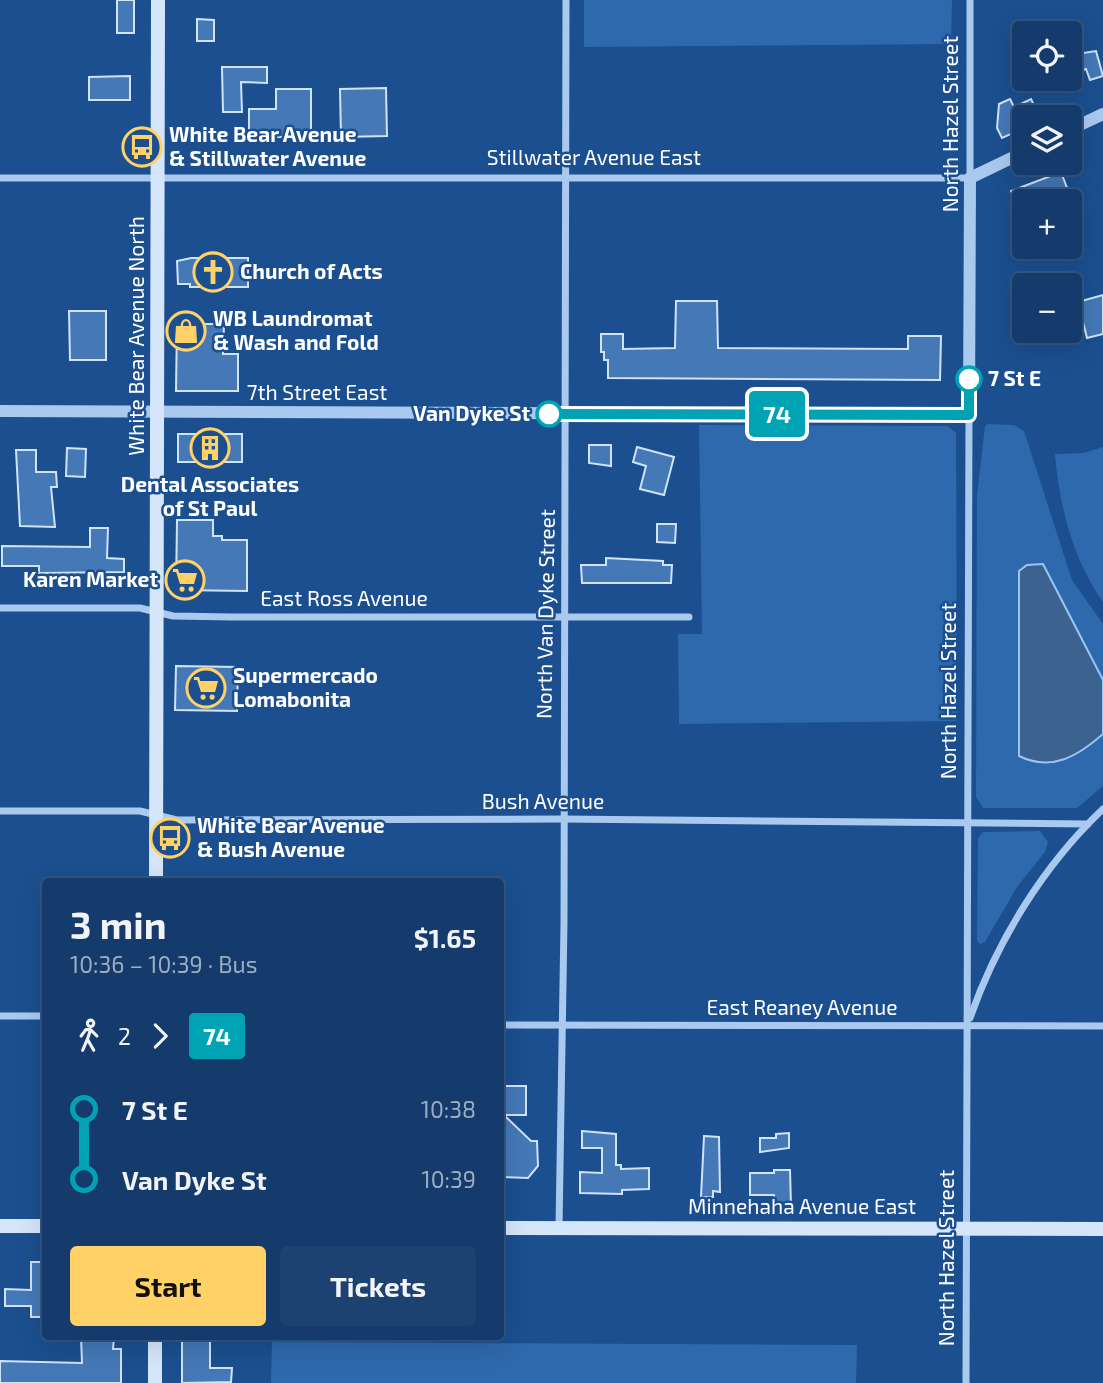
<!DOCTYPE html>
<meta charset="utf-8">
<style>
body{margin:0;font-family:"Exo 2",sans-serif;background:#1d4271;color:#f1f3f6;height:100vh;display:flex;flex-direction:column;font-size:26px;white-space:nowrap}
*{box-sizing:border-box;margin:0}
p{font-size:23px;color:#9dadc1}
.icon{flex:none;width:38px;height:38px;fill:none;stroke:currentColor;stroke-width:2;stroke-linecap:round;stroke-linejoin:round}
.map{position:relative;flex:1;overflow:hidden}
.side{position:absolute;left:42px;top:878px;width:462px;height:462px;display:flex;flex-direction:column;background:#143b6b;border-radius:7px;box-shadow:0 7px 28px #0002,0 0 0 2px #33557e}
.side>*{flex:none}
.badge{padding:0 14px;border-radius:5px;font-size:24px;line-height:46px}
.buttons{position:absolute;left:1012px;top:21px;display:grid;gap:14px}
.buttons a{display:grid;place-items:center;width:70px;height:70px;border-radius:7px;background:#143b6b;box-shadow:0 7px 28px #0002,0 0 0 2px #33557e;font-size:35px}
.map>.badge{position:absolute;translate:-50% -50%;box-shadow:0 0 0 4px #fff}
.legs{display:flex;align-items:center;gap:10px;height:77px;padding:0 28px;font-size:23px}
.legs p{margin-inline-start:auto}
.headline{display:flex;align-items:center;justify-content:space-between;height:119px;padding:0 28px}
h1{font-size:38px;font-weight:700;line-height:52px}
.cta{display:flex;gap:14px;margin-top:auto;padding:14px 28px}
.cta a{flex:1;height:80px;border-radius:7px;background:#ffd166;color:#111;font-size:28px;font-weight:700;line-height:80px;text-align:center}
.cta a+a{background:#1d4271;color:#f1f3f6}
ul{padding:0 28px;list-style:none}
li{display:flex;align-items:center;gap:24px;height:70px;font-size:26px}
li i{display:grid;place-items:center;width:10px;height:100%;margin:0 9px;background:currentColor}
li i::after{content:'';width:18px;height:18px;margin:-9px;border:5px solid;border-radius:50%;background:#143b6b}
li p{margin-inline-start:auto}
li:first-child i{background:linear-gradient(#0000 50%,currentColor 0)}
li:last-child i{background:linear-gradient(currentColor 50%,#0000 0)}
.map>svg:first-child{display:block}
</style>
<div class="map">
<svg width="1103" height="1383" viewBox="0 0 1103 1383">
<rect width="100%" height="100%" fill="#1b4f8f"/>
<!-- green -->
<g fill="#2e69ad">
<polygon points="584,0 952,0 951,44 584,47"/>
<polygon points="988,424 1014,425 1024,431 1072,580 1103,624 1103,786 1077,808 983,808 976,797 977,496 985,426"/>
<polygon points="699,425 947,426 956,433 957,721 679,724 678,634 702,634"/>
<path d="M1103 447V602C1073 560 1059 505 1055 454L1083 453Z"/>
<polygon points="1040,831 1048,842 1045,852 1017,887 985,942 980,944 977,941 978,838 983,832"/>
<polygon points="272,1342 857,1345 856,1383 271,1383"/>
</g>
<!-- water -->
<path fill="#3c6290" stroke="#9cc4f0" stroke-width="2" d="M1043 564 1103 680V734C1078 756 1052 772 1019 756V571L1027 565Z"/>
<!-- building -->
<g fill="#4478b7" stroke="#cfe3fa" stroke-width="2">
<rect x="117" y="0" width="17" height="33"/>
<polygon points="197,19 214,20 214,41 197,41"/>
<polygon points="1096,51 1103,76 1090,80 1086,69 1069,74 1069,55"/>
<polygon points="222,67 267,67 267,83 241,82 242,112 223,112"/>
<polygon points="130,76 130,100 89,100 89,77"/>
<polygon points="386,88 387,136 341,137 340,89"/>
<polygon points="276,89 311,89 311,137 269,137 269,140 258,140 258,136 249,136 249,109 276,109"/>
<polygon points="1010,99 1014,107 1031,99 1040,117 1024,117 1024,128 1002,138 997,128 999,104"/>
<polygon points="1061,172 1072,201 1024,201 1023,222 1011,191"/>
<polygon points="191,258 248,258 248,287 190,287 190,284 178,284 177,261"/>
<polygon points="1103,295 1103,334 1087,338 1078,302"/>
<polygon points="676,301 717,301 718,348 908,349 908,336 941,336 940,380 608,378 608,360 604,360 604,352 601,352 601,334 623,334 623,349 675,348"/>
<polygon points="69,311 106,311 106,360 70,360"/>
<polygon points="177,324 224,324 223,354 238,354 238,391 176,391"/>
<rect x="178" y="434" width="64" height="28"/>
<polygon points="589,445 611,445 611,466 589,463"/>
<polygon points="637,447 674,457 664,495 640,489 646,466 633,462"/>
<polygon points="67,448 86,449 85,477 66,476"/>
<polygon points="16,450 36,450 36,472 56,472 57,487 51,487 55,527 20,526"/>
<polygon points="177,520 213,520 213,536 222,536 222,540 247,540 247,591 176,590"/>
<polygon points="657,524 676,524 675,543 657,542"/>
<polygon points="90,528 108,528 107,558 124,559 124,572 39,573 39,566 2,566 2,546 90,547"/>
<polygon points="606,558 663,561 663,565 672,565 671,583 582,583 581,565 606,565"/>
<polygon points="176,666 238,667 237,711 175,710"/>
<polygon points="500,1086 526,1086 526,1115 504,1115 531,1141 537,1141 538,1166 528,1178 500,1177"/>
<polygon points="582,1131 616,1134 616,1165 621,1165 621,1169 649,1168 649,1189 622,1190 622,1194 580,1193 580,1172 602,1173 602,1148 582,1148"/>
<polygon points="789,1133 789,1148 760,1152 760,1138 776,1138 776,1134"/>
<polygon points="704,1136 719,1137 720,1192 713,1191 713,1197 701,1197"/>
<polygon points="774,1170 790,1170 791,1206 775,1206 774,1195 750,1195 750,1173 774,1173"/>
<polygon points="31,1262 46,1262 46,1317 31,1317 31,1306 5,1306 5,1289 31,1290"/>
<polygon points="81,1337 114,1337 113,1349 121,1349 121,1383 0,1383 0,1361 82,1363"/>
<polygon points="182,1337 210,1337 210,1368 232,1368 231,1382 182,1383"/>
</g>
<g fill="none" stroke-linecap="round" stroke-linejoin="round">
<!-- minor -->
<g stroke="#a9c9ee" stroke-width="7">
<polyline points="0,178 970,178 970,0"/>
<polyline points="0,608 140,608 173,616 232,617 689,617"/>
<polyline points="0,811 140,811 177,820 563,819 1088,824"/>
<polyline points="0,1016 46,1016"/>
<path d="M970 1018C997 941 1043 866 1103 809"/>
<polyline points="500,1025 1103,1026"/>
<polyline points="559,1228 564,923 566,0"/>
<polyline points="966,1383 969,415"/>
</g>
<!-- tertiary -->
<g stroke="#a9c9ee" stroke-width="12">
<polyline points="1069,130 1103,114"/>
<polyline points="0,411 969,415 970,178 1024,152"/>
</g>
<!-- secondary -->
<g stroke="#d6e6fa" stroke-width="14">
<polyline points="156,882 158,0"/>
<polyline points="0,1226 46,1226"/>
<polyline points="500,1228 1103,1229"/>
<polyline points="155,1337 155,1383"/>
</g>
</g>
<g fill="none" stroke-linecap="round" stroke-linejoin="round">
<!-- line-1 casing -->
<g stroke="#fff" stroke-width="16">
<polyline id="line-1" points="549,414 969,415 969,379"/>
</g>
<!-- line-1 -->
<use href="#line-1" stroke="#00a3b4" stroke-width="10"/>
</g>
<!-- icons -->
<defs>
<g id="bus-ring" transform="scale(2.0125)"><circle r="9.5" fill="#1b4f8f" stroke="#ffd166" stroke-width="1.5"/><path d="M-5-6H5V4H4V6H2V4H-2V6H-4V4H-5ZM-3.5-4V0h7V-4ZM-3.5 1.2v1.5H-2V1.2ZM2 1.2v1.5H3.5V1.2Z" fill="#ffd166"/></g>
<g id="church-ring" transform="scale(2.0125)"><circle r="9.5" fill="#1b4f8f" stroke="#ffd166" stroke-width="1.5"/><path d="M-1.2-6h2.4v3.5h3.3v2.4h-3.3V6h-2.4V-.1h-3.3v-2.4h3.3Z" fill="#ffd166"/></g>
<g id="shop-ring" transform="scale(2.0125)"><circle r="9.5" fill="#1b4f8f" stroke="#ffd166" stroke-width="1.5"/><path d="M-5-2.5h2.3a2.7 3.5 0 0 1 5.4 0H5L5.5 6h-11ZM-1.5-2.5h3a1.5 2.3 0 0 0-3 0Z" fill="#ffd166"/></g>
<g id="building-ring" transform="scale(2.0125)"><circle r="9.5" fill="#1b4f8f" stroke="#ffd166" stroke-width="1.5"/><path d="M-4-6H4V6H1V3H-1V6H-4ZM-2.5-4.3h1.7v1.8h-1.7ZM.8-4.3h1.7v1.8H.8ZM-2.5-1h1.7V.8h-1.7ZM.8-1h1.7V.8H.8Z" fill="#ffd166"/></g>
<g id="supermarket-ring" transform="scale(2.0125)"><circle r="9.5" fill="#1b4f8f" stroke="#ffd166" stroke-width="1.5"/><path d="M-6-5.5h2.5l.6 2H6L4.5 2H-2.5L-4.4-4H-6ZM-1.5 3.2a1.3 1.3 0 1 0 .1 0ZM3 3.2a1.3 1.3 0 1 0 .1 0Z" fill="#ffd166"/></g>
</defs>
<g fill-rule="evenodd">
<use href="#bus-ring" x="142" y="147"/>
<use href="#church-ring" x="213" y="272"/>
<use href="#shop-ring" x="186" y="331"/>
<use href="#building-ring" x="210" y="448"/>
<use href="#supermarket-ring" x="185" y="580"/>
<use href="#supermarket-ring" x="206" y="688"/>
<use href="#bus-ring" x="170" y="838"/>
</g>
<!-- markers -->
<g fill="#fff" stroke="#00a3b4" stroke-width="3.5">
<circle cx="969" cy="379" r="12"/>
<circle cx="549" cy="414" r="12"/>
</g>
<g text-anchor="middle" stroke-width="5" stroke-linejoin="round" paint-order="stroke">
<!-- street labels -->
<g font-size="21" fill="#fff" stroke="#1b4f8f">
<text transform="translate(951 124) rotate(-90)" y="7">North Hazel Street</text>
<text x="594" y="165">Stillwater Avenue East</text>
<text transform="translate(137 336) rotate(-90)" y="7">White Bear Avenue North</text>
<text x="317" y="400">7th Street East</text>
<text x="344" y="606">East Ross Avenue</text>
<text transform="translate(546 614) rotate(-89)" y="7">North Van Dyke Street</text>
<text transform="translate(949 691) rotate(-90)" y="7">North Hazel Street</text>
<text x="543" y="809">Bush Avenue</text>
<text x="802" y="1015">East Reaney Avenue</text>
<text x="802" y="1214">Minnehaha Avenue East</text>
<text transform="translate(947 1258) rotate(-90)" y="7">North Hazel Street</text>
</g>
<!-- poi labels -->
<g font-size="21" font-weight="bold" fill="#fff" stroke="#1b4f8f" text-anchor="start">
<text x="169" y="142">White Bear Avenue<tspan x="169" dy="24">&amp; Stillwater Avenue</tspan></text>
<text x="240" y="279">Church of Acts</text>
<text x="213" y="326">WB Laundromat<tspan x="213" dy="24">&amp; Wash and Fold</tspan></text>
<text x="210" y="492" text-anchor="middle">Dental Associates<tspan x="210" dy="24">of St Paul</tspan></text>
<text x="158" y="587" text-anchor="end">Karen Market</text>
<text x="233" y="683">Supermercado<tspan x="233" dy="24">Lomabonita</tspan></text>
<text x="197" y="833">White Bear Avenue<tspan x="197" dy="24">&amp; Bush Avenue</tspan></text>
</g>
<!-- stop labels -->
<g font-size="21" font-weight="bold" fill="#fff" stroke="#1b4f8f" text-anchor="start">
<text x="988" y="386">7 St E</text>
<text x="530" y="421" text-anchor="end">Van Dyke St</text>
</g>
</g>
</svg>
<div class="buttons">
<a><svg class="icon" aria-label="locate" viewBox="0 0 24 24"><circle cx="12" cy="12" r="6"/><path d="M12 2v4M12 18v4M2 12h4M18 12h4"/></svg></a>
<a><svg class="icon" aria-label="layers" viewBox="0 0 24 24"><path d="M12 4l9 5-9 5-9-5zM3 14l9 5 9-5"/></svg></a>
<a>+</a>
<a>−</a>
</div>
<b class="badge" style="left:777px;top:414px;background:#00a3b4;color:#fff">74</b>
<section class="side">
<div class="headline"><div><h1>3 min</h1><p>10:36 – 10:39 · Bus</p></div><b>$1.65</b></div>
<div class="legs"><svg class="icon" aria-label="walk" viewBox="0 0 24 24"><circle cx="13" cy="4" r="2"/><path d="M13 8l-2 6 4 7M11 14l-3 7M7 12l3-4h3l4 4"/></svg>2<svg class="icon" aria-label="forward" viewBox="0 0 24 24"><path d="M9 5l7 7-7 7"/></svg><b class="badge" style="background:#00a3b4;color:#fff">74</b></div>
<ul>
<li><i style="color:#00a3b4"></i><b>7 St E</b><p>10:38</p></li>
<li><i style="color:#00a3b4"></i><b>Van Dyke St</b><p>10:39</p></li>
</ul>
<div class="cta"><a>Start</a><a>Tickets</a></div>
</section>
</div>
